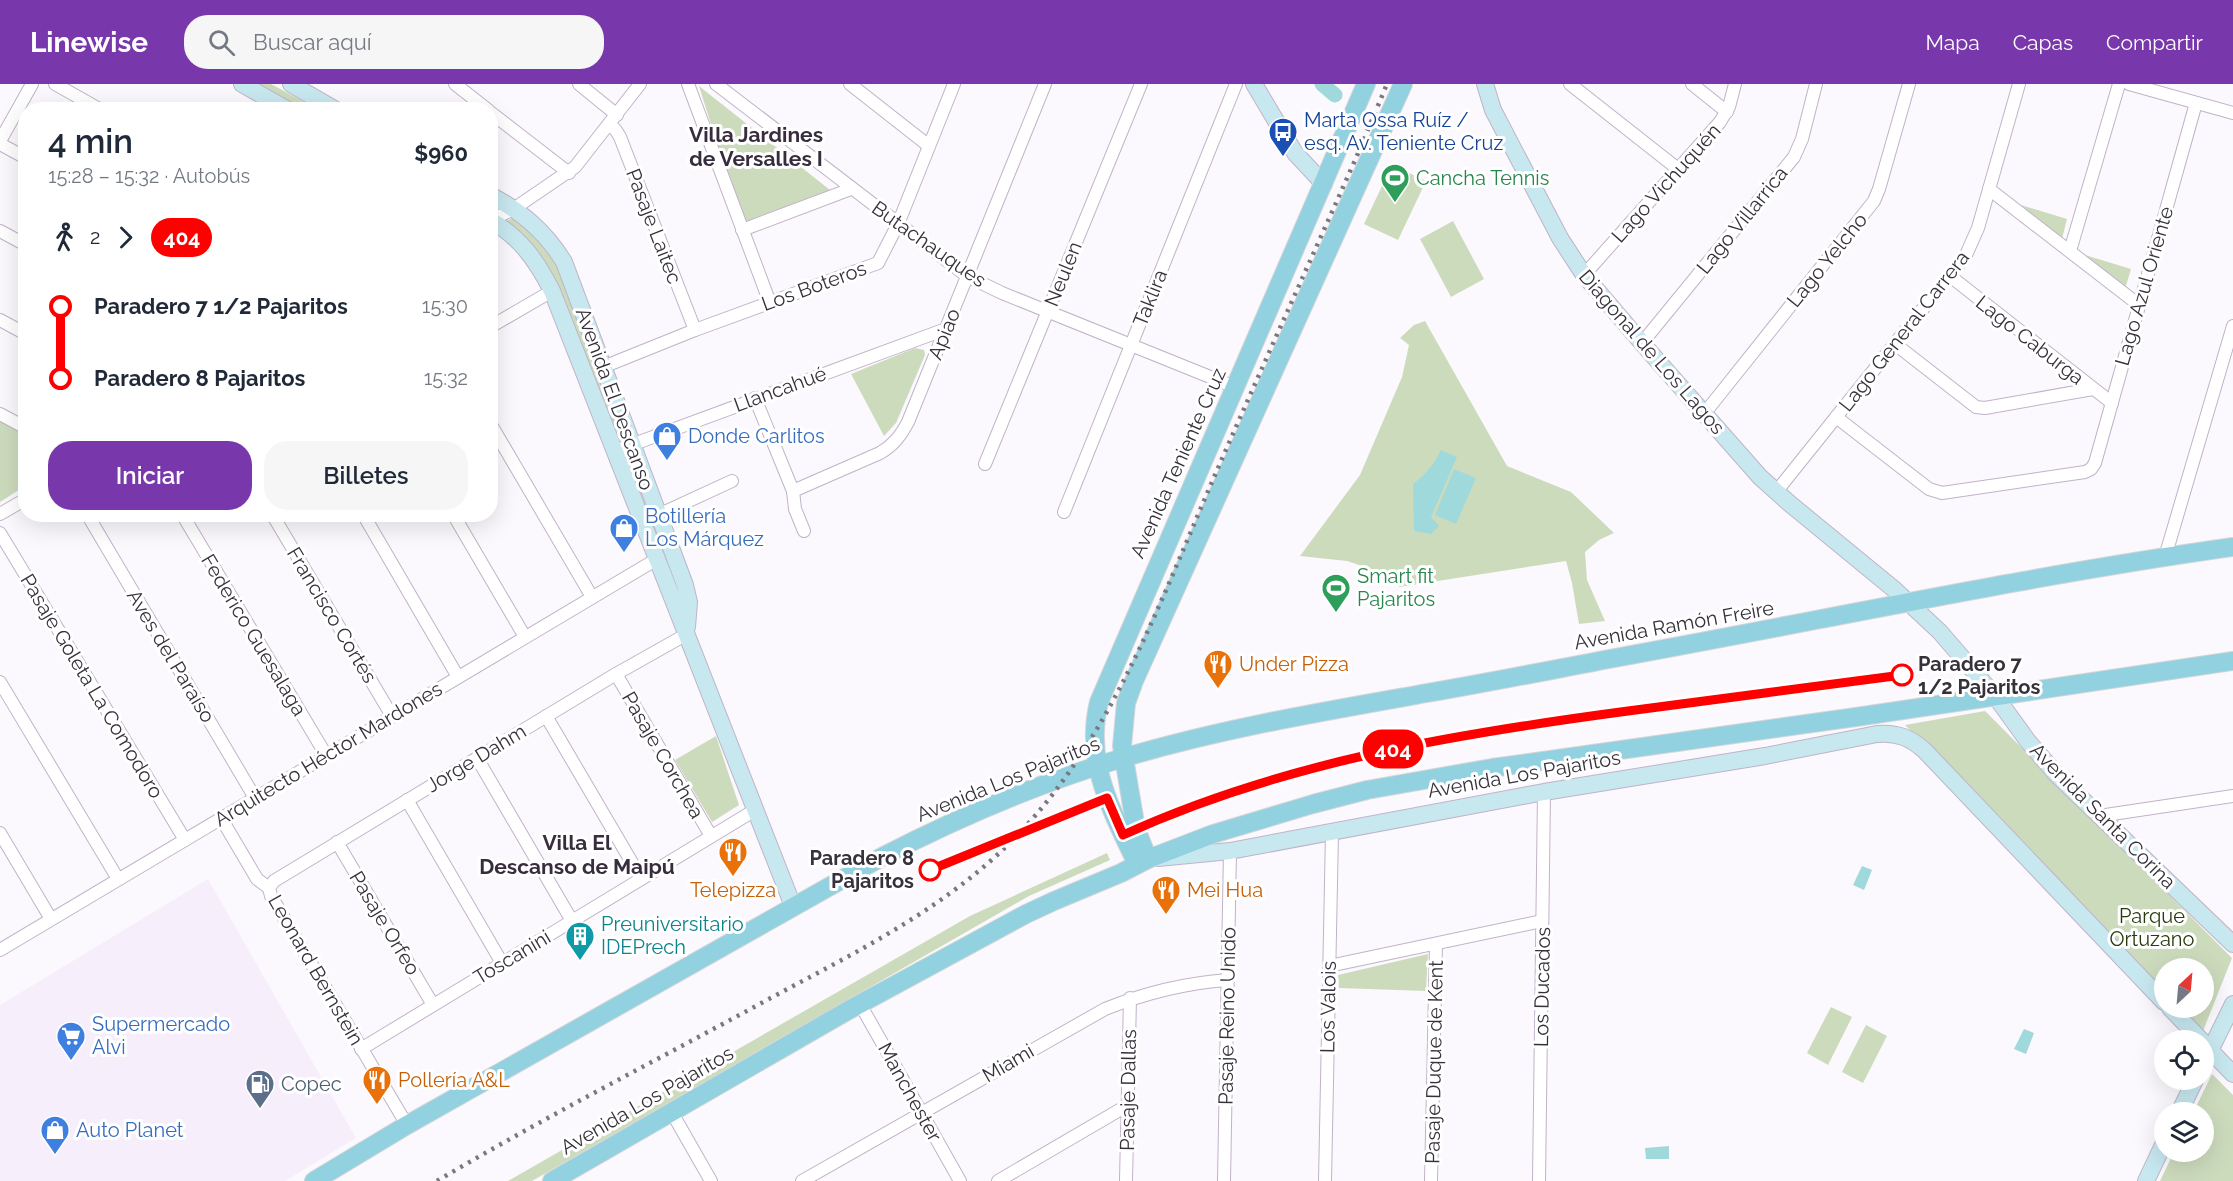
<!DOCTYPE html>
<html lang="es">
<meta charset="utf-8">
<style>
body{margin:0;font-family:Raleway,sans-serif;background:#f6f6f7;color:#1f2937;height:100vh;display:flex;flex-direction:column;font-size:22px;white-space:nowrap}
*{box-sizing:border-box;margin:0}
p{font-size:20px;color:#747a83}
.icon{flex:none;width:33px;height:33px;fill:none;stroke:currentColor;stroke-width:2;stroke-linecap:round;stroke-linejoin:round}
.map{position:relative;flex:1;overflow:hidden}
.sheet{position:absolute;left:18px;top:18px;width:480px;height:420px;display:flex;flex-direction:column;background:#fff;border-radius:24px;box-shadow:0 6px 24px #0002}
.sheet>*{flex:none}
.badge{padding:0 12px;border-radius:20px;font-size:21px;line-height:39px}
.needle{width:39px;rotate:26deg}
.tools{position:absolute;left:2154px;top:874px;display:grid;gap:12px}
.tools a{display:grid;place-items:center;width:60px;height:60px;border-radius:50%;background:#fff;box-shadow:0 6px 24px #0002;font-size:30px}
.map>.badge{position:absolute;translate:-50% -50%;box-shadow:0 0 0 3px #fff}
.legs{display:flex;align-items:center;gap:9px;height:66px;padding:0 30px;font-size:20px}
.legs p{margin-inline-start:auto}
.head{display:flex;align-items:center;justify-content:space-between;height:102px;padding:0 30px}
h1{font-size:33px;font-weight:600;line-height:45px}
.primary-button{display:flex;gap:12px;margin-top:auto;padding:12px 30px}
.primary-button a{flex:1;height:69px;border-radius:24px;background:#7838ac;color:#fff;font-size:24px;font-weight:600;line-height:69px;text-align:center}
.primary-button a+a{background:#f6f6f7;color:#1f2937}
ul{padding:0 30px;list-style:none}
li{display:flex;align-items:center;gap:21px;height:72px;font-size:22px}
li i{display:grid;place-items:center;width:9px;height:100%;margin:0 8px;background:currentColor}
li i::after{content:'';width:15px;height:15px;margin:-8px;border:4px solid;border-radius:50%;background:#fff}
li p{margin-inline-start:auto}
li:first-child i{background:linear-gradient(#0000 50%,currentColor 0)}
li:last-child i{background:linear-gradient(currentColor 50%,#0000 0)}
header{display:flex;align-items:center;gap:36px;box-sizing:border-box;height:84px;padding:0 30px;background:#7838ac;color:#fff}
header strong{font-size:28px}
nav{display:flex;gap:33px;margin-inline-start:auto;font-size:21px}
.search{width:420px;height:54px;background:#f6f6f7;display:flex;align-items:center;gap:15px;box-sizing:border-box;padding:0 21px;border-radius:24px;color:#747a83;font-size:22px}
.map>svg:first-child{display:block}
</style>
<header>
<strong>Linewise</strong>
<div class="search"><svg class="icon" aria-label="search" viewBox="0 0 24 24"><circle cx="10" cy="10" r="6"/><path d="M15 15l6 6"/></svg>Buscar aquí</div>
<nav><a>Mapa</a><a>Capas</a><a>Compartir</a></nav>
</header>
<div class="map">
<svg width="2233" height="1097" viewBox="0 0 2233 1097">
<rect width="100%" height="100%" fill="#fbf9fd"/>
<!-- built -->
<polygon fill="#f6effb" points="208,795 356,1054 285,1097 0,1097 0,921"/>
<!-- green -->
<g fill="#cddbbd">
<polygon points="252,0 271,0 317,25 298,25"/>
<polygon points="699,2 830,106 742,139"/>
<polygon points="1392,81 1426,97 1398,156 1364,140"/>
<polygon points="2021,121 2067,135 2062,155"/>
<polygon points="516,133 535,147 554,176 620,346 612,347 551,194 504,138"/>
<polygon points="1453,137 1484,195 1451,213 1420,155"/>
<polygon points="2085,171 2131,185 2125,205"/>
<polygon points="1425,237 1507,382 1571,408 1614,449 1599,456 1585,468 1587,496 1605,537 1579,540 1572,499 1566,477 1399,503 1398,494 1347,477 1300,472 1360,391 1402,293 1409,261 1400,254 1414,241"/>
<polygon points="915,264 924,266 925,271 896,339 884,352 851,290"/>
<polygon points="0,336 26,350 25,402 0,418"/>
<polygon points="1985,627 2232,874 2203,947 2181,924 2204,924 2204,885 2164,885 2164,907 1905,641"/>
<polygon points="716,652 739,721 712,738 675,676"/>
<polygon points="1107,769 1110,776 1029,812 532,1097 508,1097 970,832"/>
<polygon points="1428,870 1426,907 1339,904 1338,891"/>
<polygon points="1831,923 1852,933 1828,981 1807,969"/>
<polygon points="1866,941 1887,952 1863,999 1842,988"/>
<polygon points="2212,990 2233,1011 2233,1097 2160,1097 2174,1068 2204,1068 2204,1029 2193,1029"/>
</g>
<!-- water -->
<g fill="#9fd9db">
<path d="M1441 366 1457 373 1431 433 1439 442 1431 450 1414 447 1413 400C1426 390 1434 381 1441 366Z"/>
<polygon points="1454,385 1476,394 1456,440 1435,431"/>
<polygon points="1862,782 1872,786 1864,806 1853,801"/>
<polygon points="2024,945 2034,949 2026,970 2014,965"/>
<polygon points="1669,1062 1669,1075 1646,1075 1645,1064"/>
</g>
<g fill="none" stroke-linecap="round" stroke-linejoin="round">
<!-- canal -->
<polyline stroke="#9fd9db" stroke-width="15" points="1322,0 1335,11"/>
<!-- street casing -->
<g stroke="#c0b3c9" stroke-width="14">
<g id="street">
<polyline points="55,0 101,26"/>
<polyline points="455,0 488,26"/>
<polyline points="579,0 617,31"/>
<polyline points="688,0 770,219"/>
<polyline points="716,0 967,192 1002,209 1235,303"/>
<polyline points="850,0 929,62"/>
<polyline points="1570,0 1678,85"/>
<polyline points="1692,0 1727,28"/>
<polyline points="2129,0 2233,29"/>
<polyline points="490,28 569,89"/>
<polyline points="609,41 615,45 620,53 695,246"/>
<polyline points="0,57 32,0"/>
<polyline points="0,60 26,74"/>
<polyline points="1989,105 2139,221"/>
<polyline points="490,137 515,124 575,83 640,0"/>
<polyline points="742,146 851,105"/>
<polyline points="0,147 26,161"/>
<polyline points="2070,167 2119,0"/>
<polyline points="1584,191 1720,38 1729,23 1735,0"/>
<polyline points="1950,192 2112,319"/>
<polyline points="0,236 26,250"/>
<polyline points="490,243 552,207"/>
<polyline points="1642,259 1794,73 1802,55 1816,0"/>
<polyline points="1895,260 1976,323 1985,324 2093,305"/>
<polyline points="603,283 695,246 878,179 898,140 954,0"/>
<polyline points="755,314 793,407 795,425 804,447"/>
<polyline points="0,330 26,344"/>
<polyline points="1704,330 1874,117 1879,105 1909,0"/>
<polyline points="1836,333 1929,405 1942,409 2085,388 2091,385 2095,379 2196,19"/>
<polyline points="490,339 592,513"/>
<polyline points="615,367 946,245"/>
<polyline points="985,380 1141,0"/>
<path d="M793 407 880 369C894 361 901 351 908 338L1045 0"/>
<polyline points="1776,408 1966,171 1978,144 2019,0"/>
<polyline points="1064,428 1236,0"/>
<polyline points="0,430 26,415"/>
<polyline points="87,430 255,714"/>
<polyline points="182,430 326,671"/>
<polyline points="272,430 392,632"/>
<polyline points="363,430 458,593"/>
<polyline points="453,430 525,553"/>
<polyline points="643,438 732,397"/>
<polyline points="0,449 185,756"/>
<polyline points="2165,473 2233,242"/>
<polyline points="616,590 711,752"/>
<polyline points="0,598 118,795"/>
<polyline points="546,632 641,794"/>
<polyline points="477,674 572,837"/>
<polyline points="407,716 502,879"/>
<polyline points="2099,732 2233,712"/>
<polyline points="221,734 257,795 269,804"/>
<polyline points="0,749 51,835"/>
<polyline points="337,758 433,921"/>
<polyline points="269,804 274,797 616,590 687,550"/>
<polyline points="269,804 271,812 407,1041"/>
<polyline points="0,866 657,475"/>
<polyline points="1329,882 1542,837"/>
<polyline points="860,920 960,1097"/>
<polyline points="361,965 755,726"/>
<polyline points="671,1027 711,1097"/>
<path d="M802 1097 1105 925C1145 909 1185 899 1228 896"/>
<polyline points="998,1097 1128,1021"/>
<polyline points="1126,1097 1130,914"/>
<polyline points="1224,1097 1230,767"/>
<polyline points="1325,1097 1332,749"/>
<polyline points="1431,1097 1436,860"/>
<polyline points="1539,1097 1544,708"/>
</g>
</g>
<!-- secondary casing -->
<g stroke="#c0b3c9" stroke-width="18">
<g id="secondary">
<polyline points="242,0 288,26"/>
<polyline points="291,0 336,26"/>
<polyline points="1254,0 1295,69 1324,100"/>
<polyline points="1485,0 1493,26 1560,154 1584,191 1642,259 1760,393 1789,419 1895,506 1940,548 1996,613 2027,656 2056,690 2233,860"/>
<path d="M490 111C522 128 545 147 564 178L685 501 689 518 687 543"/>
<path d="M490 136C520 153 537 177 552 207L793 822"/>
<path d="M1158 774 1230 767 1544 708 1765 672 1877 650C1897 648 1911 654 1925 667L2164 918"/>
<polyline points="2170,924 2202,957"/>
<polyline points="2204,960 2233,990"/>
<polyline points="2204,979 2233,920"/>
<polyline points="2179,1029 2195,996"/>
<polyline points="2146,1097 2164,1059"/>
</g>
</g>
<!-- primary casing -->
<g stroke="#d7d6d8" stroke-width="20">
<g id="primary">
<polyline points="1148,775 1136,745 1122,662 1126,619 1134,597 1403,0"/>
<path d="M1137 780C1112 727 1084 678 1099 618L1366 0"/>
<path d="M314 1097 407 1041 880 774C959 733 1041 698 1126 673 1224 644 1326 627 1427 609 1491 598 1556 585 1620 573 1824 536 2027 492 2233 463"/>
<polyline points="552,1097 847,927 1026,830 1054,817 1121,789 1148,775 1213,750 1313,720 1367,706 1492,684 1856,633 2233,577"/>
</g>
</g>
<!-- street -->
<use href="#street" stroke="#fff" stroke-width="12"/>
<!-- secondary -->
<use href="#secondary" stroke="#c8e8f0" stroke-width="16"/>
<!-- primary -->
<use href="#primary" stroke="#91d1e0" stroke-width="18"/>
<!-- rail -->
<path stroke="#7b777e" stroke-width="4.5" stroke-dasharray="3 6" stroke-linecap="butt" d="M437 1097C545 1033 657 976 767 916 843 875 921 837 987 780 1103 680 1156 527 1215 391 1261 285 1309 180 1356 74L1387 0"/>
</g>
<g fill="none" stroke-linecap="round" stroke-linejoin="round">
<!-- line-1 casing -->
<g stroke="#fff" stroke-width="14">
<path id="line-1" d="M930 786 1107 714 1123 751C1283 678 1455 650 1628 627 1719 615 1811 603 1902 591"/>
</g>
<!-- line-1 -->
<use href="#line-1" stroke="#f00" stroke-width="9"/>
</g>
<!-- icons -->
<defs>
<g id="bus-pin" transform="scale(1.5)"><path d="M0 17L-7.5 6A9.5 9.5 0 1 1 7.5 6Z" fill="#1a4fb4" stroke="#fff"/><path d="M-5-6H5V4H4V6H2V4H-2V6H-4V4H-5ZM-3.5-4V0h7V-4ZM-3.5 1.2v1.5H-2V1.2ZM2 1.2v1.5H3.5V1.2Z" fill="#fff"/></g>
<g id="stadium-pin" transform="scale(1.5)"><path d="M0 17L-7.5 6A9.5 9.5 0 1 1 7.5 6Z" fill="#2e9e5b" stroke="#fff"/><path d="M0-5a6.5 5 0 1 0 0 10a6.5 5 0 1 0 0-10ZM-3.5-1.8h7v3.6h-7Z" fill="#fff"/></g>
<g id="shop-pin" transform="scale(1.5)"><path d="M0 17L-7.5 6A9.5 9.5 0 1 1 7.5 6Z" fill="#3f7fe0" stroke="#fff"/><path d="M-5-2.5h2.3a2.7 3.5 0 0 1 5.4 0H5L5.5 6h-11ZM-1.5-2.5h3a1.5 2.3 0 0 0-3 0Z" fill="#fff"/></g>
<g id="restaurant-pin" transform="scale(1.5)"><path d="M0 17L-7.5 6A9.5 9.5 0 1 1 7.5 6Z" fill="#e8710a" stroke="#fff"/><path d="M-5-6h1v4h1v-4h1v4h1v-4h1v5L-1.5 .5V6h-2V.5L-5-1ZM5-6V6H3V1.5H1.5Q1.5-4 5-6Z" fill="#fff"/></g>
<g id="building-pin" transform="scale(1.5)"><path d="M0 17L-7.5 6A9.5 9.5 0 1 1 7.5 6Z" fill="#0f9aa8" stroke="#fff"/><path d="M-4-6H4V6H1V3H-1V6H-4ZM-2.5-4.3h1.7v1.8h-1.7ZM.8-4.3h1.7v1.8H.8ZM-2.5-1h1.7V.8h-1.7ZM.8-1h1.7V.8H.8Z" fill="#fff"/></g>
<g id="supermarket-pin" transform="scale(1.5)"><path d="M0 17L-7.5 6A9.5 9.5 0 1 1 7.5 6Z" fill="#3f7fe0" stroke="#fff"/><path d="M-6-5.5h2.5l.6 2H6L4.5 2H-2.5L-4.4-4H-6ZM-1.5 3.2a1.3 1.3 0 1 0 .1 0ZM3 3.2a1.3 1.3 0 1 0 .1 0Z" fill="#fff"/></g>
<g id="fuel-pin" transform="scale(1.5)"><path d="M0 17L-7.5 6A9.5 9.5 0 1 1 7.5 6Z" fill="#5c6f8a" stroke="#fff"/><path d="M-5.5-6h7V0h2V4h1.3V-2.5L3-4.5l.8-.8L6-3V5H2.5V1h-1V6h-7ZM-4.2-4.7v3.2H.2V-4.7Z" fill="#fff"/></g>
</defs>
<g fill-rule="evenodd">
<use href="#bus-pin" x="1283" y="48"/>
<use href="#stadium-pin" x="1395" y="94"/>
<use href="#shop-pin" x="667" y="352"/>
<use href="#shop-pin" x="624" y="444"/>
<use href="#stadium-pin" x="1336" y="504"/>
<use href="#restaurant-pin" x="1218" y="580"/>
<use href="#restaurant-pin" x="733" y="768"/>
<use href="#restaurant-pin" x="1166" y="806"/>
<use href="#building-pin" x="580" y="852"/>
<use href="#supermarket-pin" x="71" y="952"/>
<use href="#restaurant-pin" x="377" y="996"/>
<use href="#fuel-pin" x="260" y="1000"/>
<use href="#shop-pin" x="55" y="1046"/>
</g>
<!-- markers -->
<g fill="#fff" stroke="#f00" stroke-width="3">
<circle cx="1902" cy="591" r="10"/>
<circle cx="930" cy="786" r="10"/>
</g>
<g text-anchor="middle" stroke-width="6" stroke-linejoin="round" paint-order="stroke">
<!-- transit labels -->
<g font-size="20" fill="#164399" stroke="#fff" text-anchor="start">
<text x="1304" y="43">Marta Ossa Ruíz /<tspan x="1304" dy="23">esq. Av. Teniente Cruz</tspan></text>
</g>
<!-- leisure labels -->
<g font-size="20" fill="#27864d" stroke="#fff" text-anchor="start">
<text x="1416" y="101">Cancha Tennis</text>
<text x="1357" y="499">Smart fit<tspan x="1357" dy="23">Pajaritos</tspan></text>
</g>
<!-- street labels -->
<g font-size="20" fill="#36313a" stroke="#fff">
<text transform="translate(1666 99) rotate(-48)" y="7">Lago Vichuquén</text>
<text transform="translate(1742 136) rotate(-51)" y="7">Lago Villarrica</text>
<text transform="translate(654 142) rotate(69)" y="7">Pasaje Laitec</text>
<text transform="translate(929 160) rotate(35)" y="7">Butachauques</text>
<text transform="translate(1827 176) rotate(-51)" y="7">Lago Yelcho</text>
<text transform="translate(1063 190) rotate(-68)" y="7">Neulen</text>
<text transform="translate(814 202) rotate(-20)" y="7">Los Boteros</text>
<text transform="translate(2144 202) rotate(-74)" y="7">Lago Azul Oriente</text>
<text transform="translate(1150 214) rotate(-68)" y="7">Taklira</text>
<text transform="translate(1904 247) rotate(-52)" y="7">Lago General Carrera</text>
<text transform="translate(944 250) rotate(-68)" y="7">Apiao</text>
<text transform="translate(2030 256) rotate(38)" y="7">Lago Caburga</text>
<text transform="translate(1652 268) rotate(49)" y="7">Diagonal de Los Lagos</text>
<text transform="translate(780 305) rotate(-20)" y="7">Llancahué</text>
<text transform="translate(615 315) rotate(70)" y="7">Avenida El Descanso</text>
<text transform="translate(1178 379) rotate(-66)" y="7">Avenida Teniente Cruz</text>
<text transform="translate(332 531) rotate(59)" y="7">Francisco Cortés</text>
<text transform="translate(1674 541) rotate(-10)" y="7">Avenida Ramón Freire</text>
<text transform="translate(254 551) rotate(59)" y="7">Federico Guesalaga</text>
<text transform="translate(171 572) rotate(59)" y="7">Aves del Paraíso</text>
<text transform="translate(92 602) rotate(59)" y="7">Pasaje Goleta La Comodoro</text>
<text transform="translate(328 670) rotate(-31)" y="7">Arquitecto Héctor Mardones</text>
<text transform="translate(663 671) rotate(60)" y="7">Pasaje Corchea</text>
<text transform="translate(476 674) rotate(-31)" y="7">Jorge Dahm</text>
<text transform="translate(1524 690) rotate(-10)" y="7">Avenida Los Pajaritos</text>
<text transform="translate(1008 695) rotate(-22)" y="7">Avenida Los Pajaritos</text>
<text transform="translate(2103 732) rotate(45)" y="7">Avenida Santa Corina</text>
<text transform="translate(385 839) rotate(59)" y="7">Pasaje Orfeo</text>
<text transform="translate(512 873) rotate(-31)" y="7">Toscanini</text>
<text transform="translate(316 886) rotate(60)" y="7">Leonard Bernstein</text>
<text transform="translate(1542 903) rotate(-89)" y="7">Los Ducados</text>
<text transform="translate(1328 923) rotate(-89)" y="7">Los Valois</text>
<text transform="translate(1227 932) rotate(-89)" y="7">Pasaje Reino Unido</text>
<text transform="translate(1434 978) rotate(-89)" y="7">Pasaje Duque de Kent</text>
<text transform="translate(1008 979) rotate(-30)" y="7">Miami</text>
<text transform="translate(1128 1006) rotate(-89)" y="7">Pasaje Dallas</text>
<text transform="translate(910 1008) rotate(61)" y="7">Manchester</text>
<text transform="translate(647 1016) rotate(-30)" y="7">Avenida Los Pajaritos</text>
</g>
<!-- shop labels -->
<g font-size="20" fill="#366cbe" stroke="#fff" text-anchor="start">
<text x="688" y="359">Donde Carlitos</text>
<text x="645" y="439">Botillería<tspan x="645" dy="23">Los Márquez</tspan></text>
<text x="92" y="947">Supermercado<tspan x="92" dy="23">Alvi</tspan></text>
<text x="76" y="1053">Auto Planet</text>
</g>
<!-- food labels -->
<g font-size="20" fill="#c56008" stroke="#fff" text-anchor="start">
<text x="1239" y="587">Under Pizza</text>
<text x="733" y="813" text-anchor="middle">Telepizza</text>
<text x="1187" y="813">Mei Hua</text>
<text x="398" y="1003">Pollería A&amp;L</text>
</g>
<!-- stop labels -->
<g font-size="20" font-weight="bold" fill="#36313a" stroke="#fff" text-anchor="start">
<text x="1918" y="587">Paradero 7<tspan x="1918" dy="23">1/2 Pajaritos</tspan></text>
<text x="914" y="781" text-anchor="end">Paradero 8<tspan x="914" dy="23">Pajaritos</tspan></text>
</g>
<!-- park labels -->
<g font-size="20" fill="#293a0d" stroke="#fff">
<text x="2152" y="839">Parque<tspan x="2152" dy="23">Ortuzano</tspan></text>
</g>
<!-- culture labels -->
<g font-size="20" fill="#0d838f" stroke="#fff" text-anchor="start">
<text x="601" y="847">Preuniversitario<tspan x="601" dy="23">IDEPrech</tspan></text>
</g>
<!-- service labels -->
<g font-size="20" fill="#4e5e75" stroke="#fff" text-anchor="start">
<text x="281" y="1007">Copec</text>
</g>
<!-- neighbourhood labels -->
<g font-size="21" font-weight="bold" fill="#382d3f" stroke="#fff">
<text x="756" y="58">Villa Jardines<tspan x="756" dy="24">de Versalles I</tspan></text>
<text x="577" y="766">Villa El<tspan x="577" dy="24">Descanso de Maipú</tspan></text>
</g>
</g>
</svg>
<div class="tools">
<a><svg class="needle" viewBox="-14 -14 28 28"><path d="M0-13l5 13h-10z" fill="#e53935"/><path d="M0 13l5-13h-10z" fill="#747a83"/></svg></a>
<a><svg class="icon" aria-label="locate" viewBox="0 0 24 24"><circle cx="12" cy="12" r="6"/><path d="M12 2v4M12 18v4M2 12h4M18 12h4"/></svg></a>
<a><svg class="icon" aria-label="layers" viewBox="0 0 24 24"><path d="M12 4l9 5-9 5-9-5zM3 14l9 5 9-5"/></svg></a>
</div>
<b class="badge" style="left:1393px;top:665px;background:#f00;color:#fff">404</b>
<section class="sheet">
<div class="head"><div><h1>4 min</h1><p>15:28 – 15:32 · Autobús</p></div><b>$960</b></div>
<div class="legs"><svg class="icon" aria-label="walk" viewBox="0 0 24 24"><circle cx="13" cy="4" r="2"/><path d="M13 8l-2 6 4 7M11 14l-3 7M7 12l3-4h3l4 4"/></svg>2<svg class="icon" aria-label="forward" viewBox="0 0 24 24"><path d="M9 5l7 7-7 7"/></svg><b class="badge" style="background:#f00;color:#fff">404</b></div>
<ul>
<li><i style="color:#f00"></i><b>Paradero 7 1/2 Pajaritos</b><p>15:30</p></li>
<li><i style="color:#f00"></i><b>Paradero 8 Pajaritos</b><p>15:32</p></li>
</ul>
<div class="primary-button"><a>Iniciar</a><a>Billetes</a></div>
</section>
</div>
